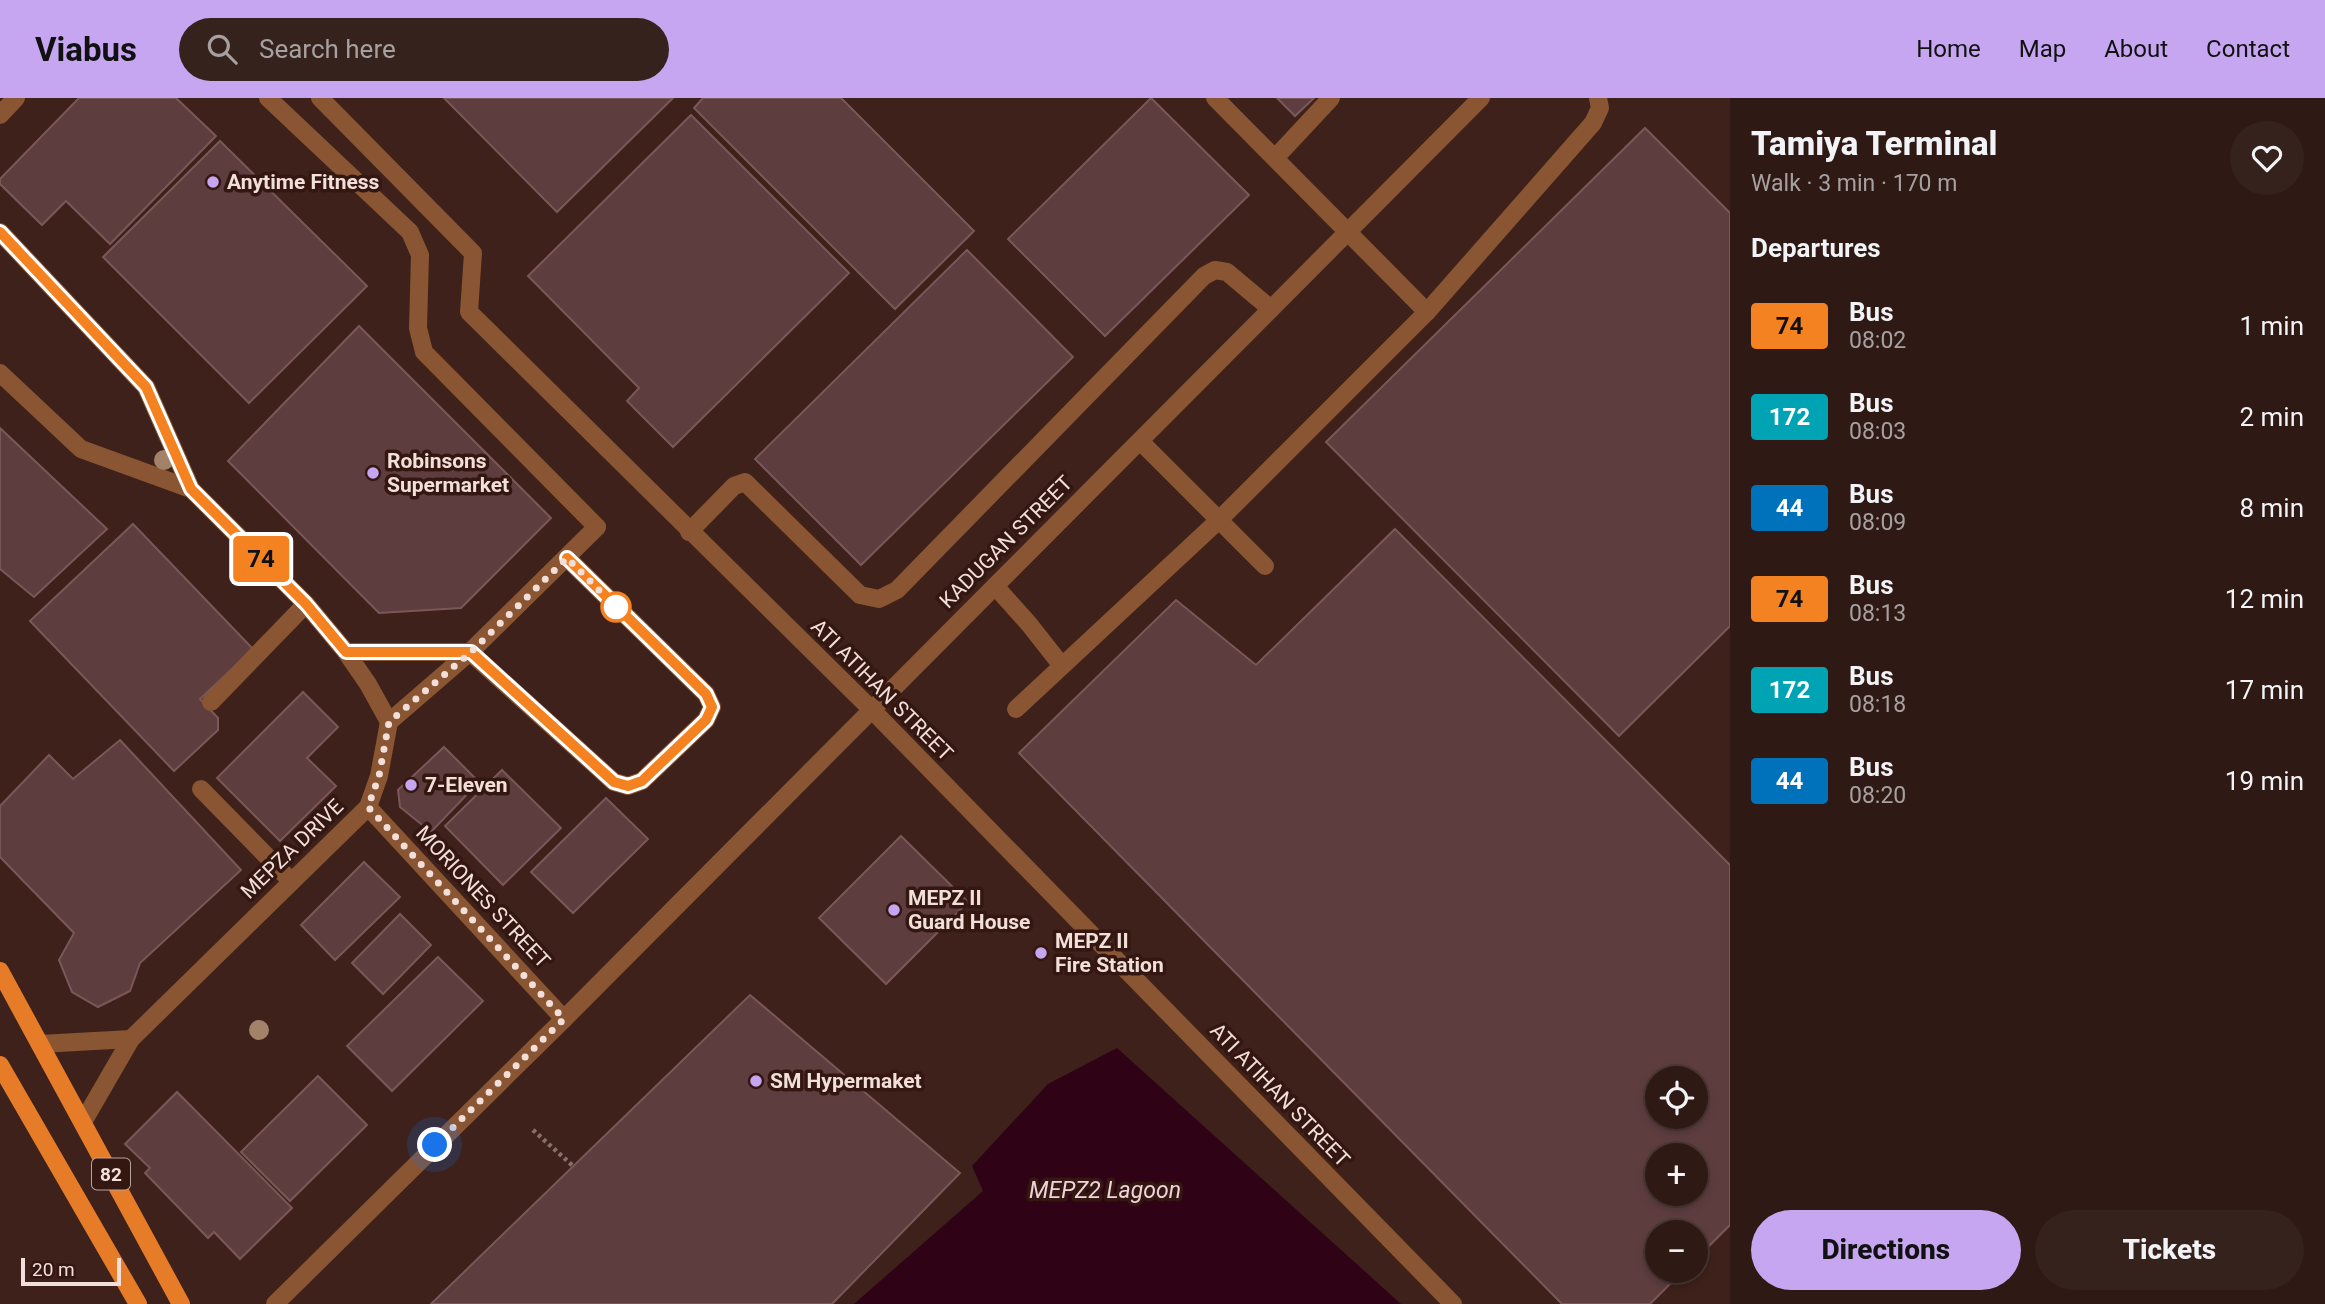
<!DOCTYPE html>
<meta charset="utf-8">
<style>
body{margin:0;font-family:Roboto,sans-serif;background:#36221d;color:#f1f3f6;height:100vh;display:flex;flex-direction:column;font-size:26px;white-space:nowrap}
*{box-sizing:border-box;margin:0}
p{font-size:23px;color:#a7a0a0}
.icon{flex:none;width:38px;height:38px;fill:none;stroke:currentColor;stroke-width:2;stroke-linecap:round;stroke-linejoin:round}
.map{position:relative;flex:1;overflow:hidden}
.details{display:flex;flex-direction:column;background:#2e1914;width:595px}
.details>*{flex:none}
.badge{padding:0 14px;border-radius:5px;font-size:24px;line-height:46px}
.tools{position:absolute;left:1645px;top:968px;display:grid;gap:14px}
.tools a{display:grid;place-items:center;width:63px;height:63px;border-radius:50%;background:#2e1914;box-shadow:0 4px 10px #0003,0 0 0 2px #493834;font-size:35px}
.scale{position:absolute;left:21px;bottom:18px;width:100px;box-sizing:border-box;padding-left:7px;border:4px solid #f3dfda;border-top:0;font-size:19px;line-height:24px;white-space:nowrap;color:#f3dfda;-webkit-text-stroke:5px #331710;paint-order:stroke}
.you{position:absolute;width:35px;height:35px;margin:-18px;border:5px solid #fff;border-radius:50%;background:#1a73e8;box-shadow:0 0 0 10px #1a73e833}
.map>.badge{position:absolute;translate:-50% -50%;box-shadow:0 0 0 4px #fff}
h2{padding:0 21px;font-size:26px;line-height:63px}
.round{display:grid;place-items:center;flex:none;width:74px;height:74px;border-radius:37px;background:#36221d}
.head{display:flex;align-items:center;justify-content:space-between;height:119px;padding:0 21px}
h1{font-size:33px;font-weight:800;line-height:52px}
.action{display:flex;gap:14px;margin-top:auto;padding:14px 21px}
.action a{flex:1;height:80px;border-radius:42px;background:#c6a6f0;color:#111;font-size:28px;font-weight:800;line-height:80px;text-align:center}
.action a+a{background:#36221d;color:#f1f3f6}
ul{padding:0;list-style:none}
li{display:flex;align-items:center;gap:21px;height:91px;padding:0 21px}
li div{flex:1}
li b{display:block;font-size:26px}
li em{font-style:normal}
li .badge{min-width:77px;font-weight:700;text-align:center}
header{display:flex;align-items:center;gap:42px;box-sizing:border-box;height:98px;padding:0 35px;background:#c6a6f0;color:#111}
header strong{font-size:33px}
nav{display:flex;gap:38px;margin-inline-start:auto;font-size:24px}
.search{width:490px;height:63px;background:#36221d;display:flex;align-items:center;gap:18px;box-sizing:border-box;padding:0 24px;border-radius:38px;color:#a7a0a0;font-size:26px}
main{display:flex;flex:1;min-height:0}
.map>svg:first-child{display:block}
</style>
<header>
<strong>Viabus</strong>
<div class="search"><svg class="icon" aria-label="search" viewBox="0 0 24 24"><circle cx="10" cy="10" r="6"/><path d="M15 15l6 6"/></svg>Search here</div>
<nav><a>Home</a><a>Map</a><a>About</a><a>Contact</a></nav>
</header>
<main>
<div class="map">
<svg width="1730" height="1206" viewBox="0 0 1730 1206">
<rect width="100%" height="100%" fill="#3e211a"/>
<!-- water -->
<polygon fill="#2f0216" points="1117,950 1401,1206 854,1206 983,1093 972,1068 1048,986"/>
<!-- building -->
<g fill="#5e3d3f" stroke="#7a5758" stroke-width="2" fill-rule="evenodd">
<polygon points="79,0 176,0 216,38 110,146 66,103 42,127 0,86 0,81"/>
<polygon points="444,0 673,0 557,114"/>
<polygon points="703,0 841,0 974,133 895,211 694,10"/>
<polygon points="1151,0 1249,97 1105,238 1008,141"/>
<polygon points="1277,0 1314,0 1295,18"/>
<polygon points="691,17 849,175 673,349 627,303 639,290 528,178"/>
<polygon points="1645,30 1730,115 1730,528 1619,638 1326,344"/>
<polygon points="220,43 367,188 249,305 103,159"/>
<polygon points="967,152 1073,259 861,467 755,361"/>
<polygon points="359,228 551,420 461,510 379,515 228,363"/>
<polygon points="0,330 107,431 34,499 0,471"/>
<polygon points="133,426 253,551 200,601 218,620 218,632 174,673 30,523"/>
<path d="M1395 431 1730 767V1127L1696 1161V1134H1657V1172H1684L1650 1206H1562L1019 655 1176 502 1256 567ZM1657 980H1696V1018H1657ZM1657 1057H1696V1096H1657Z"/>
<polygon points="303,594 338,629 307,660 336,688 280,743 217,680"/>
<polygon points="120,642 241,772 140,865 130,893 98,909 72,894 59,862 74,835 0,759 0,708 49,657 73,681"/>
<polygon points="444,649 479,684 431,734 400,709 398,692"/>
<polygon points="502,672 561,730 503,787 445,728"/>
<polygon points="606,700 648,741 573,815 531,774"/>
<polygon points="901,738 968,804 886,886 819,820"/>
<polygon points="364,764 400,799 335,862 301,827"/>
<polygon points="400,816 431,847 383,896 352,865"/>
<polygon points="438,859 483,903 392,993 347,948"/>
<polygon points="750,897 960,1075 832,1206 431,1206"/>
<polygon points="318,978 367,1027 290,1103 241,1054"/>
<polygon points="177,994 292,1110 240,1161 214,1134 208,1140 145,1075 150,1070 125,1046"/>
</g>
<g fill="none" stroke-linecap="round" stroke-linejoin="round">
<!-- path -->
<polyline stroke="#886f69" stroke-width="4.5" stroke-dasharray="3.5 3.5" stroke-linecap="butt" points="533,1032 573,1068"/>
<!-- service -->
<g stroke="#895532" stroke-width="18">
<polyline points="268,0 410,134 420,157 418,230 424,254 597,429"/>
<polyline points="1215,0 1427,214"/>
<polyline points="0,17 16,0"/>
<polyline points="1275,60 1331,0"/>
<polyline points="0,134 146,289 191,391 306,506 346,554 368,586 389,624"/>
<polyline points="0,275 81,351 191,391"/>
<polyline points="1140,343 1265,468"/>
<polyline points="689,434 734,388 745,384 860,497 879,501 897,492 1204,178 1215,172 1227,174 1271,211"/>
<polyline points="995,488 1029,526 1062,568"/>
<polyline points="346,554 470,554 614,684 628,688 642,683 706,622 712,609 706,596 567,460"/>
<polyline points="211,604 306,506"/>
<polyline points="1016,611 1219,422 1427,214 1593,25 1600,10 1598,0"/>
<polyline points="201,691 291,783"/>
</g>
<!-- minor -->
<g stroke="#895532" stroke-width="18">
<polyline points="320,0 473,155 469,214 872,612 1453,1206"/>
<polyline points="368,709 564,921"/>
<polyline points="40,946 131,941"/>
<polyline points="83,1024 131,941 368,709 379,678 389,624 470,554 597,429"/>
<polyline points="275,1206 564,921 1481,0"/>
</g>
<!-- primary -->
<g stroke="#e77c28" stroke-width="18">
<polyline points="0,873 181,1206"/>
<polyline points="0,967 138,1206"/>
</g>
</g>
<!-- trees -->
<g fill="#a2836a">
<circle cx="164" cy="362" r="10"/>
<circle cx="259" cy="932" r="10"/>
</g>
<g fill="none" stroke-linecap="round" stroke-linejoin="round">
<!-- line casing -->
<g stroke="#fff" stroke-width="16">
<polyline id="line" points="0,134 146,289 191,391 306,506 346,554 471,554 614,684 628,688 642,683 706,622 712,609 706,596 567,460"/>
</g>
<!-- line -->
<use href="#line" stroke="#f58220" stroke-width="10"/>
<!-- walk -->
<polyline stroke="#f3dfda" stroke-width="7" stroke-dasharray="0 12.6" points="435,1047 564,921 368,709 379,678 389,624 471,554 567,460 616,509"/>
</g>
<!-- markers -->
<g fill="#c6a6f0" stroke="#331710" stroke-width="2.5">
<circle cx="213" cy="84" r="7"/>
<circle cx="373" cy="375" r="7"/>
<circle cx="411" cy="687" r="7"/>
<circle cx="894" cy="812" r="7"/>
<circle cx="1041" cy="855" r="7"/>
<circle cx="756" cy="983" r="7"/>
</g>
<circle fill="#fff" stroke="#f58220" stroke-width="3.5" cx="616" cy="509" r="14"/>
<g text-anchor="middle" stroke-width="7" stroke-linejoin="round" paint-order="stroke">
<!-- shield labels -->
<rect fill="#331710" stroke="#b9a39d" stroke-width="2" x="92" y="1060.5" width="38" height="31" rx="5"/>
<g font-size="19" font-weight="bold" fill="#f3dfda">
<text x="111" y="1083">82</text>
</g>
<!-- poi labels -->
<g font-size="21" font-weight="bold" fill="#f3dfda" stroke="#331710" text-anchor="start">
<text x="227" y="91">Anytime Fitness</text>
<text x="387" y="370">Robinsons<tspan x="387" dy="24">Supermarket</tspan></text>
<text x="425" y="694">7-Eleven</text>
<text x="908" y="807">MEPZ II<tspan x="908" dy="24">Guard House</tspan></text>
<text x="1055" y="850">MEPZ II<tspan x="1055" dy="24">Fire Station</tspan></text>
<text x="770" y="990">SM Hypermaket</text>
</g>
<!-- street labels -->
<g font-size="21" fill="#f3dfda" stroke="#331710">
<text transform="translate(1006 444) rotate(-45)" y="7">KADUGAN STREET</text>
<text transform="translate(882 592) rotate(45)" y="7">ATI ATIHAN STREET</text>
<text transform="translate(292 751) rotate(-44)" y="7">MEPZA DRIVE</text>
<text transform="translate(483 799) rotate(47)" y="7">MORIONES STREET</text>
<text transform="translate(1280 997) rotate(46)" y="7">ATI ATIHAN STREET</text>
</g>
<!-- water labels -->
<g font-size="23" font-style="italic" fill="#eed3db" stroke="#331710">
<text x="1105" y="1100">MEPZ2 Lagoon</text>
</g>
</g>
</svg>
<div class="tools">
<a><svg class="icon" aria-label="locate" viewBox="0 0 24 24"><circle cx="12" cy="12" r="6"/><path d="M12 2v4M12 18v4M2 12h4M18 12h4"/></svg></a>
<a>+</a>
<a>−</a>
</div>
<div class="scale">20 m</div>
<div class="you" style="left:435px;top:1047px"></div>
<b class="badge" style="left:261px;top:461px;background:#f58220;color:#111">74</b>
</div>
<section class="details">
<div class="head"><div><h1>Tamiya Terminal</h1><p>Walk · 3 min · 170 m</p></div><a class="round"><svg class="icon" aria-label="heart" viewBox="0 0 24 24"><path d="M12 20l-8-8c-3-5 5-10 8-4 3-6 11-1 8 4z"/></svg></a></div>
<h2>Departures</h2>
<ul>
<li><span class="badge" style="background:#f58220;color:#111">74</span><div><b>Bus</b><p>08:02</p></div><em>1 min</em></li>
<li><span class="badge" style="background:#00a3b4;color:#fff">172</span><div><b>Bus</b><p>08:03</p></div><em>2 min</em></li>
<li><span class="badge" style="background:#0072bc;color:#fff">44</span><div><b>Bus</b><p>08:09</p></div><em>8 min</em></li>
<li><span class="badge" style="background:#f58220;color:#111">74</span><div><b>Bus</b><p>08:13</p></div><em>12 min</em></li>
<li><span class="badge" style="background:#00a3b4;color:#fff">172</span><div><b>Bus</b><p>08:18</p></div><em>17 min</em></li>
<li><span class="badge" style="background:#0072bc;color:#fff">44</span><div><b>Bus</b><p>08:20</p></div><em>19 min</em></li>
</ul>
<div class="action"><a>Directions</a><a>Tickets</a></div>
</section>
</main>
